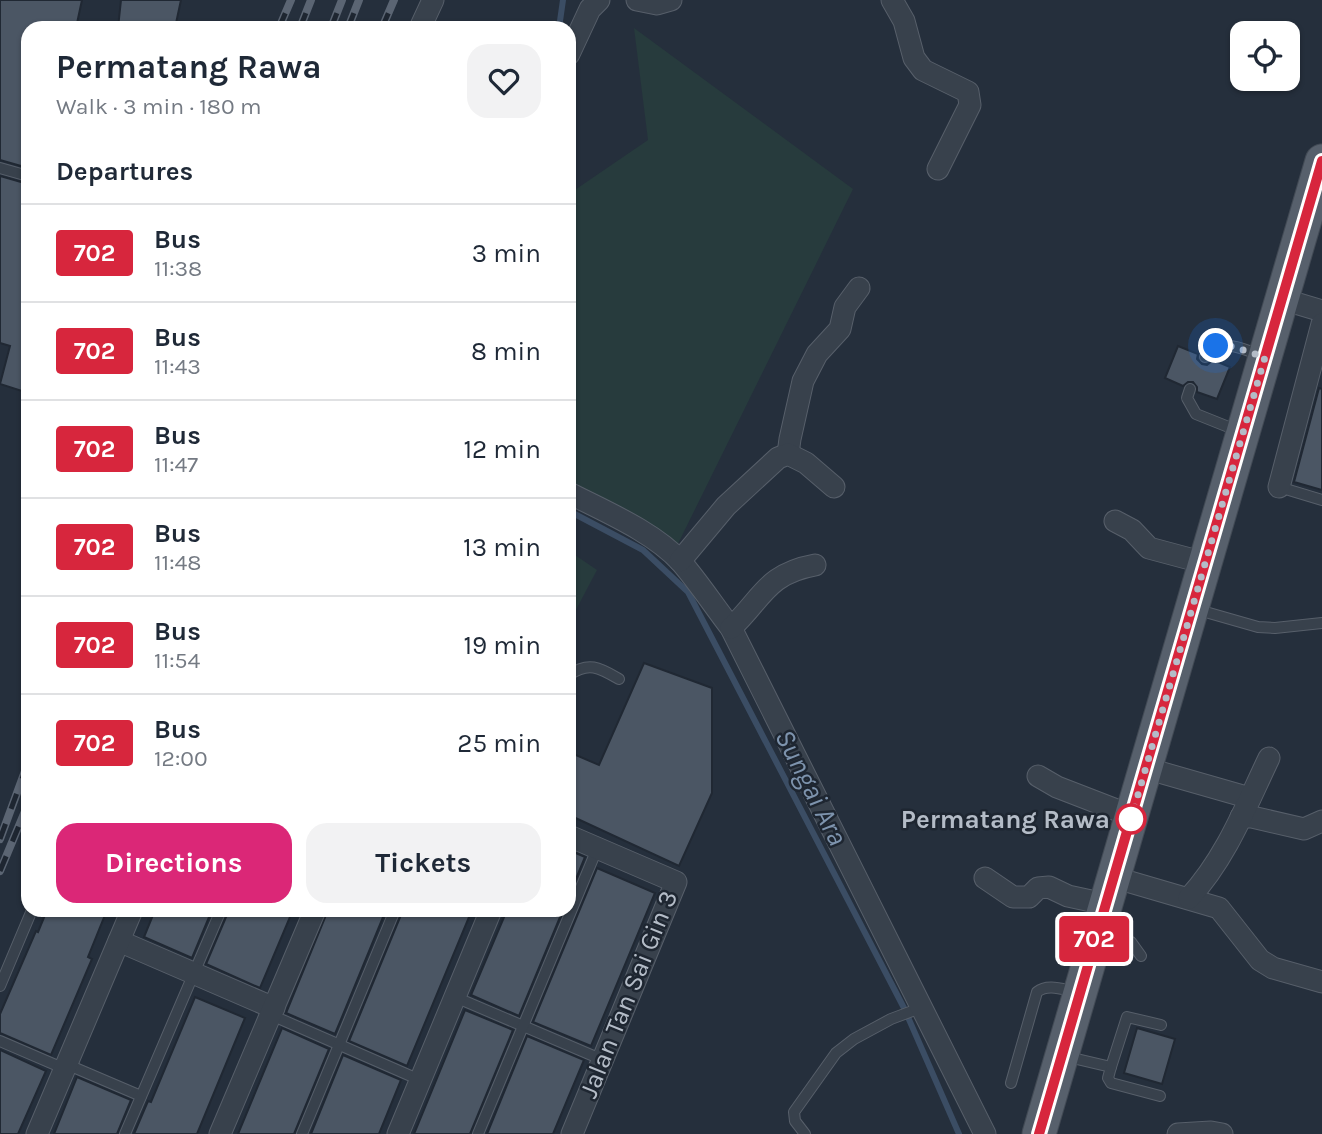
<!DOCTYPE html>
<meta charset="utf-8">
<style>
body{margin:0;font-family:Karla,sans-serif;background:#f2f2f3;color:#1f2937;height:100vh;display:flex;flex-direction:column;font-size:26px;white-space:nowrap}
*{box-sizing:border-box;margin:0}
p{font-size:23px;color:#747a83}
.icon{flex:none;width:38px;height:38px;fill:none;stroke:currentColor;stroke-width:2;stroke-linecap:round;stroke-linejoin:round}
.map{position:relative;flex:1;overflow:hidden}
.details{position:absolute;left:21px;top:21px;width:555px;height:896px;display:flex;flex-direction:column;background:#fff;border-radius:21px;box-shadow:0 2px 5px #0004}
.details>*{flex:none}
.badge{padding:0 14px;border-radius:5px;font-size:24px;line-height:46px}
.tools{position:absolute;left:1230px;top:21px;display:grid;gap:14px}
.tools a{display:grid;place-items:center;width:70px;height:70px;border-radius:14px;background:#fff;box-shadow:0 2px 5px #0004;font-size:35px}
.you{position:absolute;width:35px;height:35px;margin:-18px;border:5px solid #fff;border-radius:50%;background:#1a73e8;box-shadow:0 0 0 10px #1a73e833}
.map>.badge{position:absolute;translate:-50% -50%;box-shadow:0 0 0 4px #fff}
h2{padding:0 35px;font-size:26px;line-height:63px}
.round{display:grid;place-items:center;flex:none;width:74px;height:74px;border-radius:21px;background:#f2f2f3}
.head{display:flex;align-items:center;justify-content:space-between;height:119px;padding:0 35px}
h1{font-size:33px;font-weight:700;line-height:52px}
.cta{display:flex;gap:14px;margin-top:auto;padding:14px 35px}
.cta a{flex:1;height:80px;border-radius:21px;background:#db2777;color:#fff;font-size:28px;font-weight:700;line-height:80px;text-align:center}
.cta a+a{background:#f2f2f3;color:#1f2937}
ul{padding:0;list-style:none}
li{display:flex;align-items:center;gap:21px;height:98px;padding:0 35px;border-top:2px solid #e0e1e3}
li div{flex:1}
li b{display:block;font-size:26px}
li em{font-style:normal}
li .badge{min-width:77px;font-weight:700;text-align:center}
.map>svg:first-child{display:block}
</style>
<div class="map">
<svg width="1322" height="1134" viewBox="0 0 1322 1134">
<rect width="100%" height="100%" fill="#252f3c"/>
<!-- green -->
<g fill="#273b3d">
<polygon points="634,28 853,189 669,562 605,502 569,482 569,194 648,140"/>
<polygon points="569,551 597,570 569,623"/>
</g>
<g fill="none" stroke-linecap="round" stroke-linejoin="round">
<!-- stream -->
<g stroke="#3b4d64" stroke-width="6">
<polyline points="559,28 563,0"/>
<polyline points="569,511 643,550 688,592 904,1008 959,1134"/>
</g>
</g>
<!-- building -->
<g fill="#4b5664" stroke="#202833" stroke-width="2">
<polygon points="0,0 82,0 76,28 28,28 28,168 0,160"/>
<polygon points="121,0 181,0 175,28 118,28"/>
<polygon points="0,176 28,184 28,393 0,384 10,346 0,343"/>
<polygon points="1178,346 1198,354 1197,359 1202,364 1207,365 1213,360 1230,367 1217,399 1197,392 1197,387 1193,382 1188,382 1183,386 1165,378"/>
<polygon points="1319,388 1322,389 1322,490 1294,482"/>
<polygon points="644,663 712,688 712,793 679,866 569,815 569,752 599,765"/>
<polygon points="569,850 585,857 569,896"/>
<polygon points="597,868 655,893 591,1046 533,1022"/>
<polygon points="47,910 107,910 88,957 92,959 51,1055 0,1033 0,1014 36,931 38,932"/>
<polygon points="155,910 212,910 192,958 144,937"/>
<polygon points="229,910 293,910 260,988 206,964"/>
<polygon points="328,910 386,910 335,1034 286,1013"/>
<polygon points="403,910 472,910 407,1066 349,1041"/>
<polygon points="507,910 563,910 519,1016 471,995"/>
<polygon points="195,997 245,1018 197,1134 134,1134 148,1101 151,1102"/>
<polygon points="465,1010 513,1030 470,1134 414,1134"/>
<polygon points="282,1028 329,1049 294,1134 238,1134"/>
<polygon points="1137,1028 1175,1039 1162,1084 1124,1073"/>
<polygon points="527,1036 584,1060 553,1134 487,1134"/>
<polygon points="0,1050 46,1071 18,1134 0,1134"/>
<polygon points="343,1055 401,1080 379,1134 311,1134"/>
<polygon points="77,1077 131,1100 117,1134 54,1134"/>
</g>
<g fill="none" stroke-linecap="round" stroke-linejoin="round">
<!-- service casing -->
<g stroke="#575f6a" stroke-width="12">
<g id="service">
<polyline points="0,168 28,176"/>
<path d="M1205 357C1225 337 1239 348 1263 356"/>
<polyline points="1190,389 1187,398 1196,414 1241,432"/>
<polyline points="1279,487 1322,500"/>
<polyline points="1195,609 1258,627 1275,628 1322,623"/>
<path d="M569 675C589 661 600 668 619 679"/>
<polyline points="1103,933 1131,942 1141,956"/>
<polyline points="0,986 32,910"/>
<polyline points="455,997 603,1060"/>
<polyline points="271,1015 420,1080"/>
<polyline points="0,1041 65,1069"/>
<polyline points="1064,1056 1111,1067 1108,1078 1111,1083 1160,1096"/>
<polyline points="66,1064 141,1096"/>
<polyline points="1111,1067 1127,1017 1161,1025"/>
<path d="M1011 1083 1037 992C1048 983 1064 990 1077 992"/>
<polyline points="125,1134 221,910"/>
<polyline points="302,1134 395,910"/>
<polyline points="478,1134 597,849"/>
<polyline points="805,1134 795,1121 794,1112 836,1053 854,1039 891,1019 923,1007"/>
</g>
</g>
<!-- minor casing -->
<g stroke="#575f6a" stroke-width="23">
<g id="minor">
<polyline points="637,0 657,4 671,0"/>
<polyline points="892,0 904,21 914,58 923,70 968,92 970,105 938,169"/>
<polyline points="420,28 433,0"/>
<polyline points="569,54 590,9 599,0"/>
<polyline points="1282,299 1322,311"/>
<polyline points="788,454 790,439 803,381 817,354 840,329 845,307 859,288"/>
<polyline points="1279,487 1322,324"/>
<path d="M569 493C604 511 654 532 681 562 699 583 714 606 731 628L985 1134"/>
<polyline points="1115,521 1132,530 1149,548 1205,563"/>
<polyline points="680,561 726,506 778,458 788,454 806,463 834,487"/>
<path d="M731 628C763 598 766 574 815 565"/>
<polyline points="1145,768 1250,798"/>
<polyline points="1038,776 1057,787 1132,816"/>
<polyline points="1241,817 1252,817 1304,829 1322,821"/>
<polyline points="569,836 676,882 572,1134"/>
<polyline points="1113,877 1219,908 1260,960 1273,968 1322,982"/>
<polyline points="985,878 1013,897 1029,897 1038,888 1049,887 1068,896 1105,904"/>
<path d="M1189 898C1226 858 1246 806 1269 758"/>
<polyline points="119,941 274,1008"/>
<polyline points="37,1134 132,910"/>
<polyline points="220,1134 315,910"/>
<polyline points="398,1134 491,910"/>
<polyline points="1178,1134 1211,1132 1222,1134"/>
</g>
</g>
<!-- primary casing -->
<g stroke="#424a55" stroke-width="35">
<polyline id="primary" points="1039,1134 1322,161"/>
</g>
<!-- service -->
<use href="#service" stroke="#38414c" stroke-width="10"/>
<!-- minor -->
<use href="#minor" stroke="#38414c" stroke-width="21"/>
<!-- primary -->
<use href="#primary" stroke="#57606c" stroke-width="33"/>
<!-- rail casing -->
<g stroke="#5b6573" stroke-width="8">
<g id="rail">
<polyline points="279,28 291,0"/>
<polyline points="300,28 311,0"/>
<polyline points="331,28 342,0"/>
<polyline points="348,28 359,0"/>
<polyline points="382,28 394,0"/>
<polyline points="0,839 28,763"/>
<polyline points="0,871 28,804"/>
</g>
</g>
<!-- rail -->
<use href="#rail" stroke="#1e2631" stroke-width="5" stroke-dasharray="16" stroke-linecap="butt"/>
</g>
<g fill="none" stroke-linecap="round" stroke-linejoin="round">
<!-- line casing -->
<g stroke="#fff" stroke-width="16">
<polyline id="line" points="1039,1134 1322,161"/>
</g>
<!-- line -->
<use href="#line" stroke="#d7263d" stroke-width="10"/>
<!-- walk -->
<polyline stroke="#b4bcc7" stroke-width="7" stroke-dasharray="0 12.6" points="1131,819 1265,357 1227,345 1216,346"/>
</g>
<!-- markers -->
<circle fill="#fff" stroke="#d7263d" stroke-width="3.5" cx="1131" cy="819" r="14"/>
<g text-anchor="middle" stroke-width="5" stroke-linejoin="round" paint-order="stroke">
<!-- stop labels -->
<g font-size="26" font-weight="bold" fill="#b4bcc7" stroke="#1e2631" text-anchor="end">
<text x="1110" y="828">Permatang Rawa</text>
</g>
<!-- street labels -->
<g font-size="26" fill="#b4bcc7" stroke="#1e2631">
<text transform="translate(628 994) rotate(-68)" y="9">Jalan Tan Sai Gin 3</text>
</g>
<!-- water labels -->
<g font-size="28" font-style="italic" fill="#7d93ad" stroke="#1e2631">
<text transform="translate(812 787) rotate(63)" y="10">Sungai Ara</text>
</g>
</g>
</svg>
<div class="tools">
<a><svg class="icon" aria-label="locate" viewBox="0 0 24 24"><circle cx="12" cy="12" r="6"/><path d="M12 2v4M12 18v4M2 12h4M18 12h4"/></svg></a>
</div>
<div class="you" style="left:1216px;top:346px"></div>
<b class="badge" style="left:1094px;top:939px;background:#d7263d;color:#fff">702</b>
<section class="details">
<div class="head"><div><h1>Permatang Rawa</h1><p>Walk · 3 min · 180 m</p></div><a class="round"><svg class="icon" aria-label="heart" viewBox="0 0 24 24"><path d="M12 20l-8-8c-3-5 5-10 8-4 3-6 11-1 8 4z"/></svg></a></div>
<h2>Departures</h2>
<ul>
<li><span class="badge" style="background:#d7263d;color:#fff">702</span><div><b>Bus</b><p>11:38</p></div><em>3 min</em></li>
<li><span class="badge" style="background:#d7263d;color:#fff">702</span><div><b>Bus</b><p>11:43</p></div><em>8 min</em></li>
<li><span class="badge" style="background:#d7263d;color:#fff">702</span><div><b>Bus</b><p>11:47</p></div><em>12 min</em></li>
<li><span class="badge" style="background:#d7263d;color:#fff">702</span><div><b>Bus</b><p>11:48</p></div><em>13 min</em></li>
<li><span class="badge" style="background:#d7263d;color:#fff">702</span><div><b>Bus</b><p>11:54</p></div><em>19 min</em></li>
<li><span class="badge" style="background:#d7263d;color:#fff">702</span><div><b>Bus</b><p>12:00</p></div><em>25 min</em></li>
</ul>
<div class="cta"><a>Directions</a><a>Tickets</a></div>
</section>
</div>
